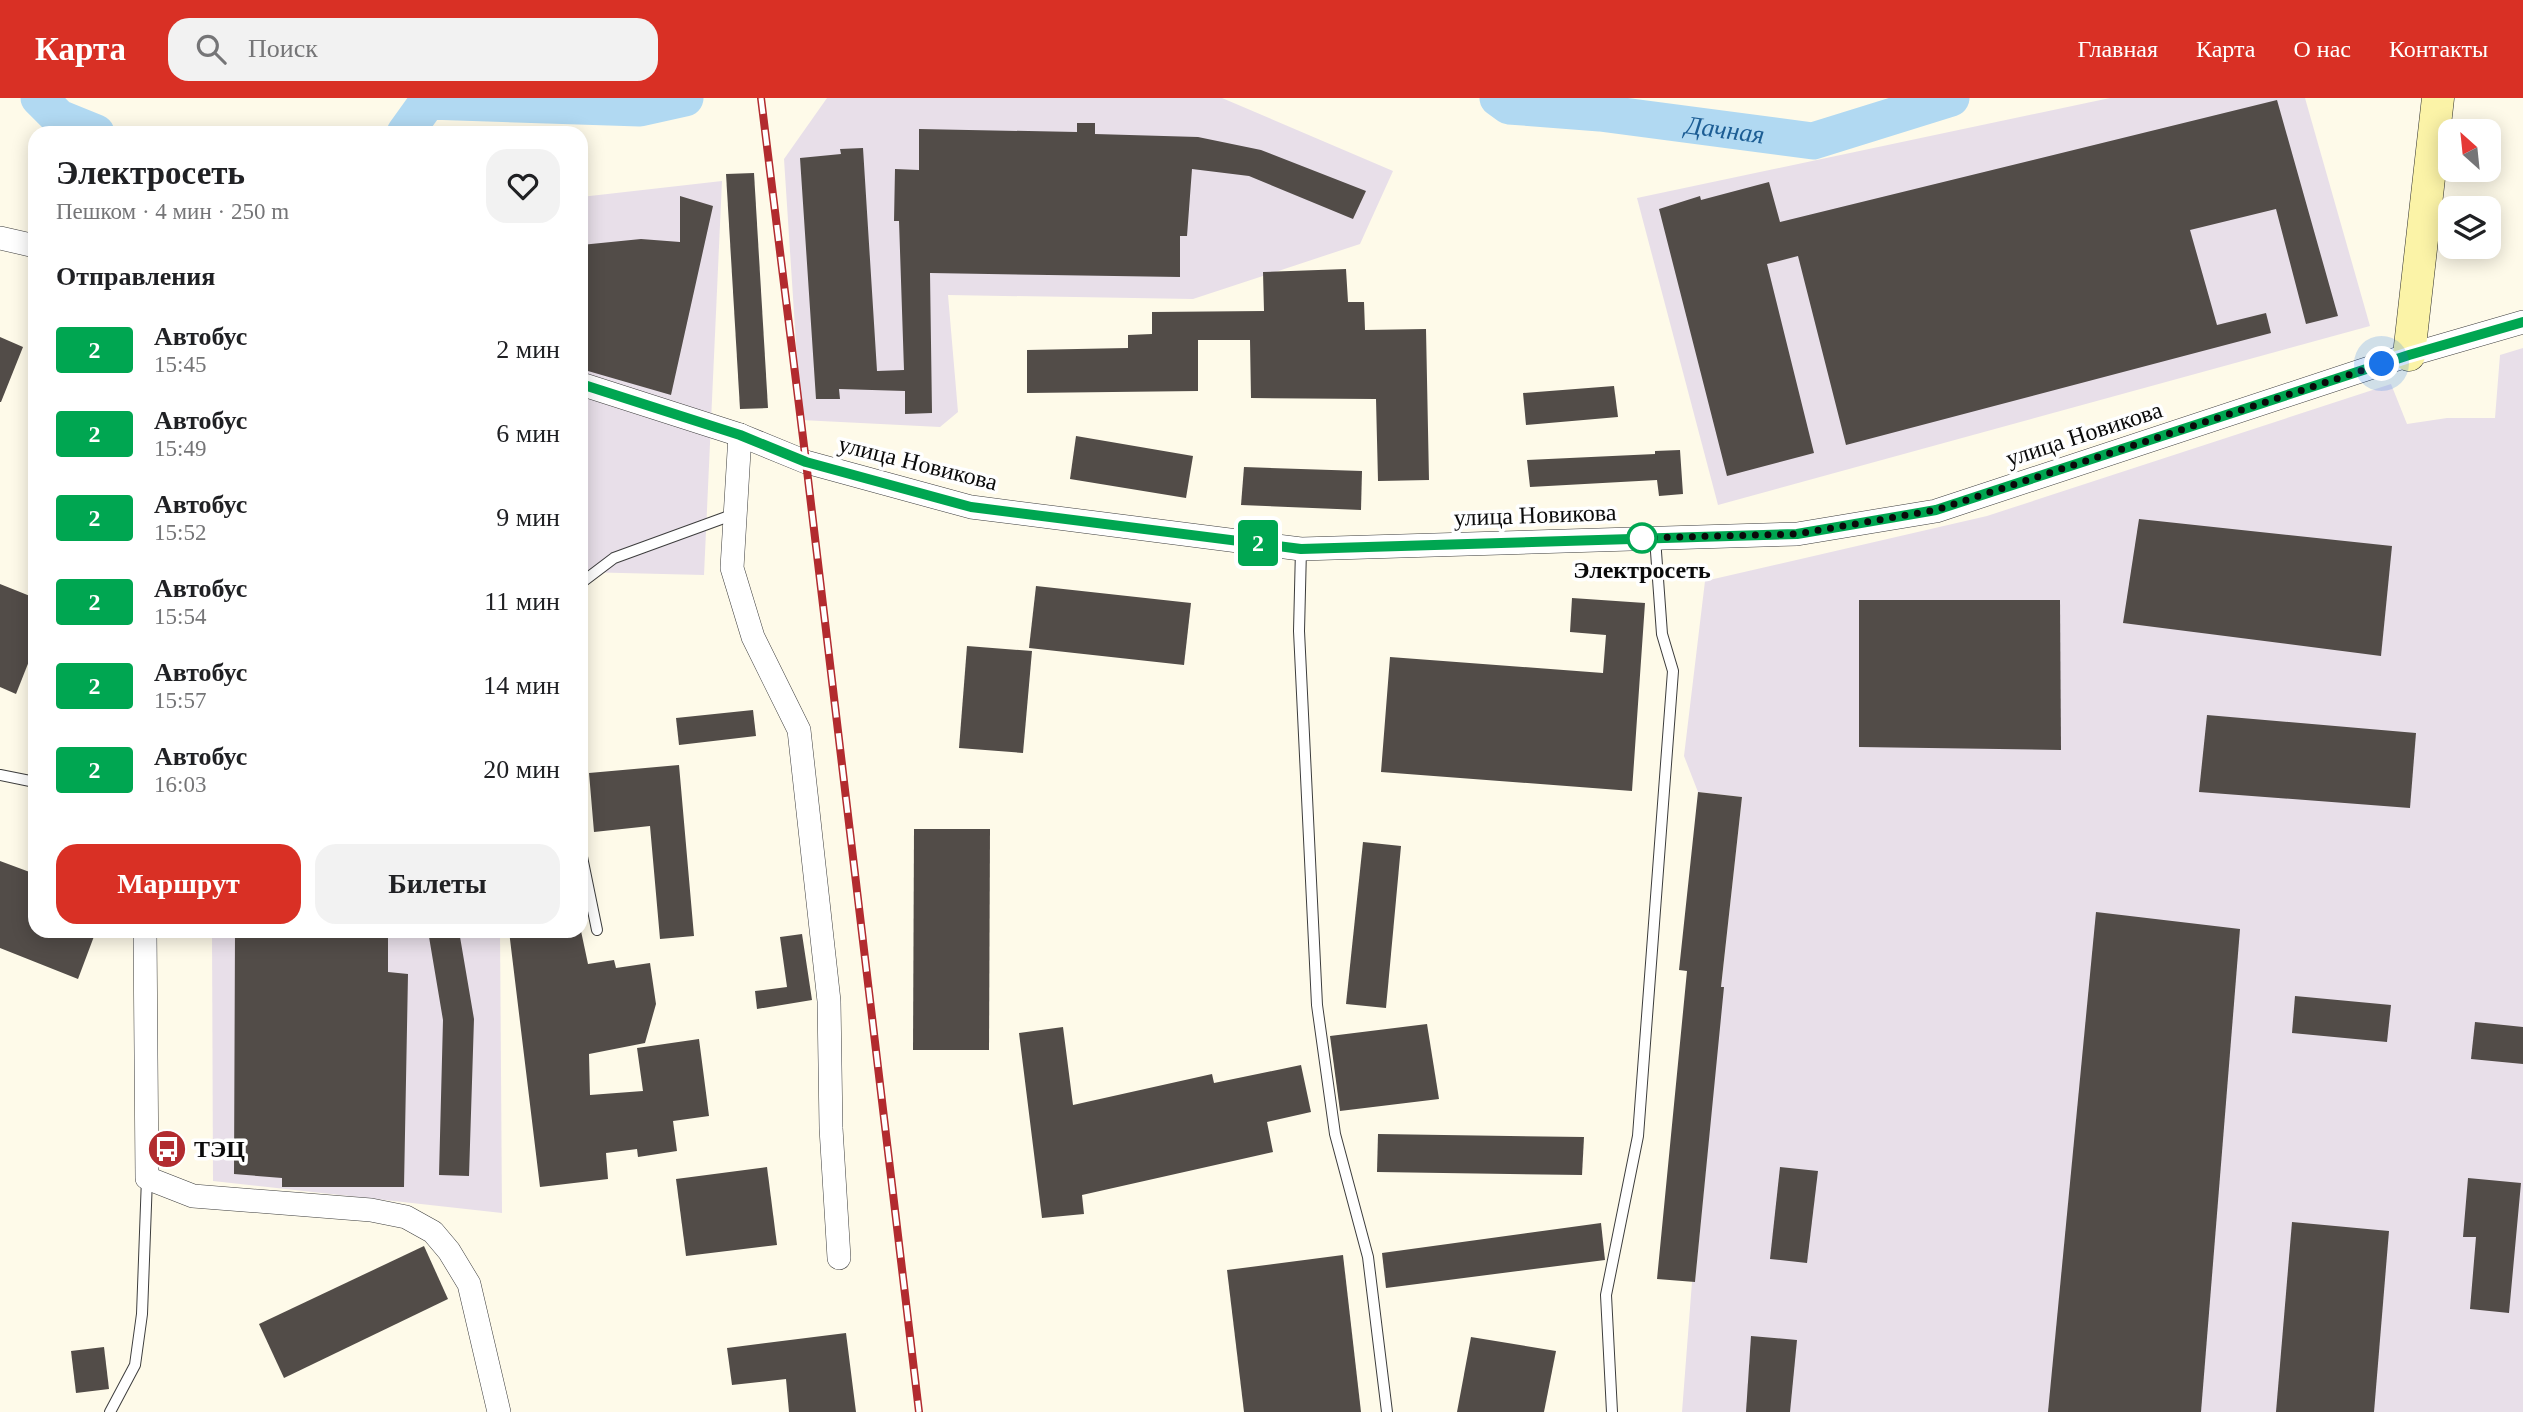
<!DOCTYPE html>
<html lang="ru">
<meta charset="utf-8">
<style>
body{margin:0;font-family:"Times New Roman",serif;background:#f2f2f2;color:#202124;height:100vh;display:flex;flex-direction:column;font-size:26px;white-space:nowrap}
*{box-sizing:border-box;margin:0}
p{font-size:23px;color:#757577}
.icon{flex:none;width:38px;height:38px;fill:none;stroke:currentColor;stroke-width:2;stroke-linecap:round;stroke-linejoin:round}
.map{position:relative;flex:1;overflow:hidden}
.details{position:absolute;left:28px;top:28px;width:560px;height:812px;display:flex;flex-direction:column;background:#fff;border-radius:21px;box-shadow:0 4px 18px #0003}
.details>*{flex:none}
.badge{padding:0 14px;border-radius:5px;font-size:24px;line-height:46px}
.needle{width:46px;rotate:333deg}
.tools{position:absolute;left:2438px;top:21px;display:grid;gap:14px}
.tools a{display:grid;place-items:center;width:63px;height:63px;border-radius:14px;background:#fff;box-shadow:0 4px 18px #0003;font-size:35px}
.you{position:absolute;width:35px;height:35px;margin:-18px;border:5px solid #fff;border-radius:50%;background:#1a73e8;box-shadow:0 0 0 10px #1a73e833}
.map>.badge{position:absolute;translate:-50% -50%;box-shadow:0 0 0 4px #fff}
h2{padding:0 28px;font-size:26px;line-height:63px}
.round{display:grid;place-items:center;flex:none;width:74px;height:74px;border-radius:21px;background:#f2f2f2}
.head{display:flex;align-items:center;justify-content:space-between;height:119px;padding:0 28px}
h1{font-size:33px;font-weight:600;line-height:52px}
.cta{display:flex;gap:14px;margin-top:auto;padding:14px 28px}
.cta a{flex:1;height:80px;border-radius:21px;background:#d93025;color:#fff;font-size:28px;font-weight:600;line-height:80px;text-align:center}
.cta a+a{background:#f2f2f2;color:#202124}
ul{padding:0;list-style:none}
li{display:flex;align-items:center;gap:21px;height:84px;padding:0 28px}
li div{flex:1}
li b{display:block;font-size:26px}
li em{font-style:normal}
li .badge{min-width:77px;font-weight:700;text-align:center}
header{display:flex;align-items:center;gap:42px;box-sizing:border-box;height:98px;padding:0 35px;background:#d93025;color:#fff}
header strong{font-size:33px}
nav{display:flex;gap:38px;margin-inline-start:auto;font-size:24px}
.search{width:490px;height:63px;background:#f2f2f2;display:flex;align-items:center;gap:18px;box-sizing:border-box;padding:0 24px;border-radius:21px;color:#757577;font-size:26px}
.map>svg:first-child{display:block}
</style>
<header>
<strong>Карта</strong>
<div class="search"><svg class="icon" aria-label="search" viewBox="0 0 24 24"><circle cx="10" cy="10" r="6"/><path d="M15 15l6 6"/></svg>Поиск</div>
<nav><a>Главная</a><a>Карта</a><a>О нас</a><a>Контакты</a></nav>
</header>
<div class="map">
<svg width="2523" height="1314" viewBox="0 0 2523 1314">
<rect width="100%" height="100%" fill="#fefae9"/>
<!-- industrial -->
<g fill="#e8dfe9">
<polygon points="827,0 1222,0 1393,73 1360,146 1193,201 948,197 958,314 940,329 801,322 784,61"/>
<polygon points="2110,0 2305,0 2370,228 1718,407 1637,100"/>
<polygon points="722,83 704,477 581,474 581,99"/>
<polygon points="2523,250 2523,1314 1682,1314 1692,1184 1695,1184 1723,889 1721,889 1742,699 1698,694 1684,658 1705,483 1987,418 2391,286 2407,326 2447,320 2495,320 2500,257"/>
<polygon points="212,833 500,833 502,1115 213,1083"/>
</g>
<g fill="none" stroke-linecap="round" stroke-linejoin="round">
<!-- river -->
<g stroke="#b1d9f2" stroke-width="37">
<polyline points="39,0 59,20 96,35"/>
<path id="s1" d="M1498 0 1509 8 1600 15 1813 43 1951 0"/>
<polyline points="405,35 428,3 640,10 685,0"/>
</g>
</g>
<!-- building -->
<g fill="#524c48">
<polygon points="2277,2 2338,218 2306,226 2276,111 2190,132 2217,227 2266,215 2271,235 1846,347 1798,158 1767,166 1814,355 1727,378 1659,111 1700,98 1701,102 1769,84 1780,124"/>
<polygon points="1077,25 1095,25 1095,36 1198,39 1261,52 1366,93 1353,121 1249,78 1192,71 1187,138 1180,138 1180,179 930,175 932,315 905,316 905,293 839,291 840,301 816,301 800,60 841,56 840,51 863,50 877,273 904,272 899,123 894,123 895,71 919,72 919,31 1077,34"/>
<polygon points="754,75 768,310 740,311 726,76"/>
<polygon points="680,98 713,108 671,297 581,271 581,147 641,141 680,144"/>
<polygon points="1346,171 1348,204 1364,204 1365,232 1426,231 1429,382 1378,383 1376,301 1251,300 1250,242 1198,242 1198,293 1027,295 1027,252 1128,250 1128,237 1152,236 1152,214 1264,213 1263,174"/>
<polygon points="0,239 23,249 1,304 0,304"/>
<polygon points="1614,288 1618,319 1526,327 1523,295"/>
<polygon points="1076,338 1193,358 1186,400 1070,381"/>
<polygon points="1680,352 1683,396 1659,398 1657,382 1530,389 1527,362 1655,356 1655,353"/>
<polygon points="1244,369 1362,373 1361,412 1241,407"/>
<polygon points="2139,421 2392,448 2381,558 2123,525"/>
<polygon points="0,486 35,500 35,548 16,596 0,589"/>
<polygon points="1036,488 1191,505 1184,567 1029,550"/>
<polygon points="1572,500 1645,505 1632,693 1381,674 1390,559 1603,575 1606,537 1570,534"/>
<polygon points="1859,502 2060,502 2061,652 1859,649"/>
<polygon points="967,548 1032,553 1023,655 959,650"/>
<polygon points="753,612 756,638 679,647 676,620"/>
<polygon points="2207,617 2416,635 2410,710 2199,694"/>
<polygon points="679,667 694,838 660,841 650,728 594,734 589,675"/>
<polygon points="1698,694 1742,699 1721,889 1724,889 1695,1184 1657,1181 1687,873 1679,872"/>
<polygon points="914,731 990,731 989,952 913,952"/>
<polygon points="1363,744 1401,748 1386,910 1346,906"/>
<polygon points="0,763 35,776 35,833 96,833 78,881 0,850"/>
<polygon points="2096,814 2240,831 2201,1314 2048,1314"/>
<polygon points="235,833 388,833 388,874 408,876 404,1089 282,1089 282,1080 234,1076"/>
<polygon points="428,833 459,833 474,921 469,1078 439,1077 443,922"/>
<polygon points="509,833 581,833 588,866 614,862 616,870 650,865 656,906 645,945 589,956 590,997 643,993 637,950 699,941 709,1018 673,1023 677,1053 638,1059 637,1051 606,1055 608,1081 540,1089"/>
<polygon points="802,836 812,902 757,911 755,893 787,889 780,839"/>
<polygon points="2295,898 2391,907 2387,944 2292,935"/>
<polygon points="2475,924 2523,929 2523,966 2471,961"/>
<polygon points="1427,926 1439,1001 1340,1013 1330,938"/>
<polygon points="1063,929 1073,1007 1212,976 1214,985 1301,967 1311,1014 1267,1024 1273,1054 1082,1097 1084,1116 1042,1120 1019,935"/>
<polygon points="1378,1036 1584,1039 1582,1077 1377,1074"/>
<polygon points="767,1069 777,1147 686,1158 676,1081"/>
<polygon points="1780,1069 1818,1073 1807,1165 1770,1161"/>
<polygon points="2468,1080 2521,1085 2509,1215 2470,1211 2476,1139 2463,1139"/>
<polygon points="2292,1124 2389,1133 2374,1314 2276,1314"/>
<polygon points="1601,1125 1605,1162 1386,1190 1382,1155"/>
<polygon points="424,1148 448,1201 284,1280 259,1226"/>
<polygon points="1343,1157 1361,1314 1244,1314 1227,1172"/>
<polygon points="846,1235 856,1314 789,1314 786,1281 732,1287 727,1250"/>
<polygon points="1751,1238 1797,1242 1790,1314 1746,1314"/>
<polygon points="1471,1239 1556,1253 1544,1314 1457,1314"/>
<polygon points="104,1249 109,1291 76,1295 71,1253"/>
</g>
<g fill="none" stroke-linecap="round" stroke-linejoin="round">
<!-- lane casing -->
<g stroke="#3d3d3d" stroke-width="12">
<g id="lane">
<polyline points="1301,451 1299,533 1317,907 1335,1036 1368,1159 1387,1314"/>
<polyline points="581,485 614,460 732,417 732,413"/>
<polyline points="0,677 35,684"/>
<polyline points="581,754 597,832"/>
<polyline points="110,1314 135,1267 142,1216 147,1080"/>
<polyline points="1612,1314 1606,1197 1638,1038 1673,573 1662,536 1655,440"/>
</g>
</g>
<!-- street casing -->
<g stroke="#3d3d3d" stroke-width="24">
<g id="street">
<polyline points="0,140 35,148"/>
<polyline points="581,286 740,337 806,364 971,409 1301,451 1797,436 1936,413 2409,257 2523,224"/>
<polyline points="740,337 732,470 753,539 799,632 829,903 831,1030 839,1160"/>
<polyline points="145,833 147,1080 193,1098 371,1112 406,1119 433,1134 449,1153 469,1186 499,1314"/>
</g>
</g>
<!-- secondary casing -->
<g stroke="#2c2c2c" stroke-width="33">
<polyline id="secondary" points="2409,257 2438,0"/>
</g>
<!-- lane -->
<use href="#lane" stroke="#fff" stroke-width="10"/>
<!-- street -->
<use href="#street" stroke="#fff" stroke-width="23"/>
<!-- secondary -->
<use href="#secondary" stroke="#fbf3a7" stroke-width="32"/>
<!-- rail casing -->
<g stroke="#b22b2f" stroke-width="8">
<polyline id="rail" points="761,0 806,364 919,1314"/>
</g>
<!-- rail -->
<use href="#rail" stroke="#fff" stroke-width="5" stroke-dasharray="16" stroke-linecap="butt"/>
</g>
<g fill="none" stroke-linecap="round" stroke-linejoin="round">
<!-- line casing -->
<g stroke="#fff" stroke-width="16">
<polyline id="line" points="581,286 740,337 806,364 971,409 1301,451 1797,436 1936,412 2409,257 2523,224"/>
</g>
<!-- line -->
<use href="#line" stroke="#00a651" stroke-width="10"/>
<!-- walk -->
<polyline stroke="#0a0a0a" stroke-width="7" stroke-dasharray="0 12.6" points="1642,440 1797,436 1936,412 2382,266"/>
</g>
<!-- icons -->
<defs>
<g id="bus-disc" transform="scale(2.0125)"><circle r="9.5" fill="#b22b2f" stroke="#fff"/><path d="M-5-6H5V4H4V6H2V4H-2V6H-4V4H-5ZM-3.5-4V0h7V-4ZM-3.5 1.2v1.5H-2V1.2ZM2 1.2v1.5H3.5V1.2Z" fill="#fff"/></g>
</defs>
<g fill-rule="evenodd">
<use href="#bus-disc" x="167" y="1051"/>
</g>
<!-- markers -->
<circle fill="#fff" stroke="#00a651" stroke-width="3.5" cx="1642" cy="440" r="14"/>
<g text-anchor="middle" stroke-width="7" stroke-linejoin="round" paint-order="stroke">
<!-- street labels -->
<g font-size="24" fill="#0a0a0a" stroke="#fff">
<text transform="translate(2084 336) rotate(-18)" y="8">улица Новикова</text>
<text transform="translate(918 365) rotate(14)" y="8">улица Новикова</text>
<text transform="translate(1535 417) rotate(-2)" y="8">улица Новикова</text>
</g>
<!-- stop labels -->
<g font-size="24" font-weight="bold" fill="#0a0a0a" stroke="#fff">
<text x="1642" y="480">Электросеть</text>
</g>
<!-- poi labels -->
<g font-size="24" font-weight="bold" fill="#0a0a0a" stroke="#fff" text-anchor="start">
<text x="194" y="1059">ТЭЦ</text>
</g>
<!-- water labels -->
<g font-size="26" font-style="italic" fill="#1c5d94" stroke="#fff">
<text dy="9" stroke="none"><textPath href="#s1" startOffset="231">Дачная</textPath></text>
</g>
</g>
</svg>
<div class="tools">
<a><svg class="needle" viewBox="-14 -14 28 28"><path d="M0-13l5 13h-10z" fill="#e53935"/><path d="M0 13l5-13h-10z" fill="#757577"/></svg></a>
<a><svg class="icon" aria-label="layers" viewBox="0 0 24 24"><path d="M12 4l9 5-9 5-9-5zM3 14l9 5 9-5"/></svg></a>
</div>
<div class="you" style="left:2382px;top:266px"></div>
<b class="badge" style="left:1258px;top:445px;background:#00a651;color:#fff">2</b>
<section class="details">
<div class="head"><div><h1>Электросеть</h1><p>Пешком · 4 мин · 250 m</p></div><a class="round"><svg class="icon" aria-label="heart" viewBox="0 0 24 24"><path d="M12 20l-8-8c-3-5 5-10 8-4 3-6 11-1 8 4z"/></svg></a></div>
<h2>Отправления</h2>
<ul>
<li><span class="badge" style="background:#00a651;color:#fff">2</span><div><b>Автобус</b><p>15:45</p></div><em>2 мин</em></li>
<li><span class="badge" style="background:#00a651;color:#fff">2</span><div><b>Автобус</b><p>15:49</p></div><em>6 мин</em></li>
<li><span class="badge" style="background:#00a651;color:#fff">2</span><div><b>Автобус</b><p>15:52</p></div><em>9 мин</em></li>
<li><span class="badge" style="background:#00a651;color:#fff">2</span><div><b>Автобус</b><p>15:54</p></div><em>11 мин</em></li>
<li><span class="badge" style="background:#00a651;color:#fff">2</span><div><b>Автобус</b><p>15:57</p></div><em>14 мин</em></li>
<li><span class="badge" style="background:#00a651;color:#fff">2</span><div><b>Автобус</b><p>16:03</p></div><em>20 мин</em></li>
</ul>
<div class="cta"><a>Маршрут</a><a>Билеты</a></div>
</section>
</div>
